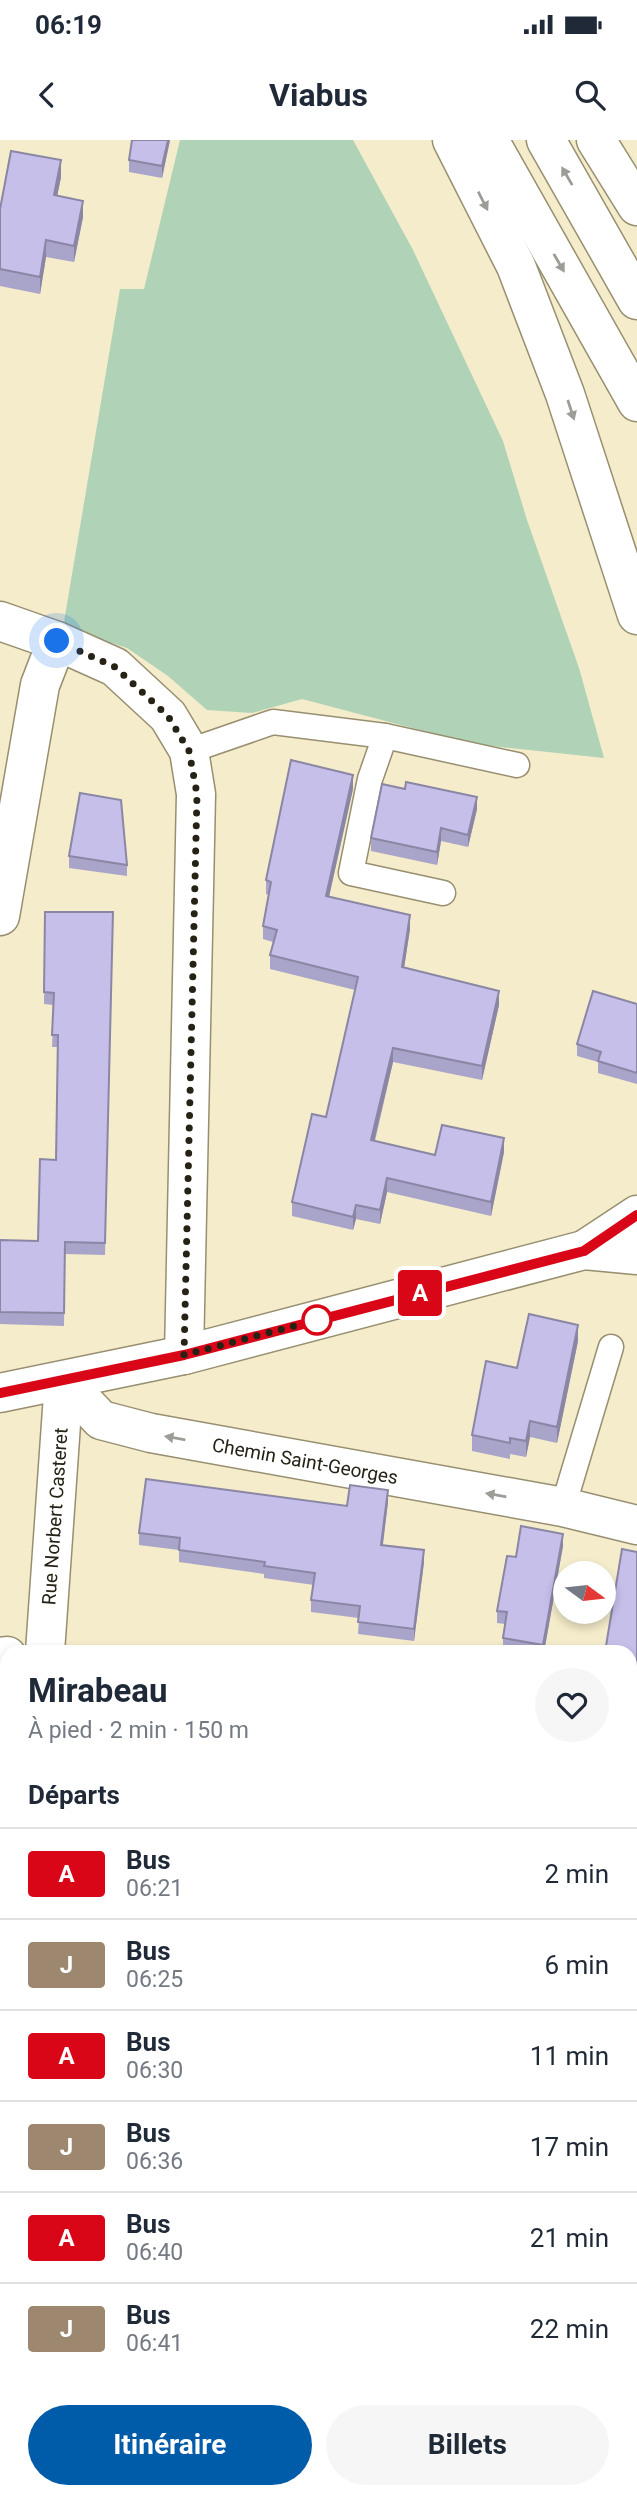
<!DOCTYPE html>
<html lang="fr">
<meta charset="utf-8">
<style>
body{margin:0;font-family:Roboto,sans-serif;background:#f6f6f7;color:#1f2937;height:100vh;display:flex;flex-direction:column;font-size:26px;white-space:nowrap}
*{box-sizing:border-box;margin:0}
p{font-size:23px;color:#747a83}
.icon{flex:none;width:38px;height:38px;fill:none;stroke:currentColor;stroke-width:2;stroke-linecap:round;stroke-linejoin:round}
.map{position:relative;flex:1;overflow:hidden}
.drawer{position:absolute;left:0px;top:1505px;width:637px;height:854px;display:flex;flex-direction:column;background:#fff;border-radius:21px 21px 0 0;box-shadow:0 4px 10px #0003}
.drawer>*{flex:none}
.badge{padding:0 14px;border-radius:5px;font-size:24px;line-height:46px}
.needle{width:46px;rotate:105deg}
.buttons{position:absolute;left:553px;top:1421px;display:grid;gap:14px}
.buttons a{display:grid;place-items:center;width:63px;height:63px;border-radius:50%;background:#fff;box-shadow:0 4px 10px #0003;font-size:35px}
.you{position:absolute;width:35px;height:35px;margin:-18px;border:5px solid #fff;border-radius:50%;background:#1a73e8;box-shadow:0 0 0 10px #1a73e833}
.map>.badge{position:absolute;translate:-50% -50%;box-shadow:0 0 0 4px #fff}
h2{padding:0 28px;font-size:26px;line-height:63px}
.round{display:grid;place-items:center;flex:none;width:74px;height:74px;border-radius:37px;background:#f6f6f7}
.overview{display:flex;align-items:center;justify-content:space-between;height:119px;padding:0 28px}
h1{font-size:33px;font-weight:700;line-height:52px}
.action{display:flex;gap:14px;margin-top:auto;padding:14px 28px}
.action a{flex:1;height:80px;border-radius:42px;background:#005ba8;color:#fff;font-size:28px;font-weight:700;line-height:80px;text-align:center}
.action a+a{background:#f6f6f7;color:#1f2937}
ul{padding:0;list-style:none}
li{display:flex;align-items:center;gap:21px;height:91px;padding:0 28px;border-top:2px solid #e0e1e3}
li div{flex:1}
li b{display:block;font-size:26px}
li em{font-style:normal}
li .badge{min-width:77px;font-weight:700;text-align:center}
.status{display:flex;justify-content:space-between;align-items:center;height:49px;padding:0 35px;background:#fff;direction:ltr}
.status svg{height:19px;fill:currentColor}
header{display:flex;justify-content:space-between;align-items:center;height:91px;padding:0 28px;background:#fff;font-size:32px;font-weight:700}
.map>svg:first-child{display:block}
</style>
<div class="status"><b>06:19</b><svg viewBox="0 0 49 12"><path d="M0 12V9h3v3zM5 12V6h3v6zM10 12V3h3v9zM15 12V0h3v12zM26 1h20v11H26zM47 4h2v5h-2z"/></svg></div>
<header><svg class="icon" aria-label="back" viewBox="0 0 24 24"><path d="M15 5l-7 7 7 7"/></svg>Viabus<svg class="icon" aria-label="search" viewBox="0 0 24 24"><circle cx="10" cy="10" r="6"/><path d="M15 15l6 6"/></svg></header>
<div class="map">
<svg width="637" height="2359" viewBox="0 0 637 2359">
<rect width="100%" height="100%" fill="#f4ecca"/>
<!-- green -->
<polygon fill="#b0d3b7" points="180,0 353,0 413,110 503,301 527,380 579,528 604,618 473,604 302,559 252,573 207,570 168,536 127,508 87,495 64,482 120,149 144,149"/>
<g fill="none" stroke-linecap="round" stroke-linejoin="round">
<!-- lane casing -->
<g stroke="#978f70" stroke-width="27">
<g id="lane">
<polyline points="385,596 370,639 351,733 443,753"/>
<polyline points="189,611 273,582 385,596 517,625"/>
<polyline points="563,1367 611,1207"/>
</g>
</g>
<!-- street casing -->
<g stroke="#978f70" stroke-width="41">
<g id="street">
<polyline points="0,481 57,501 115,527 168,576 189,611 196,654 184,1215"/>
<polyline points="0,776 40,545 57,501"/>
<path id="s1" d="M64 1241 101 1280 151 1293 563 1367 637 1385"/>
<path id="s2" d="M45 1512 64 1241"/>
<polyline points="0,1517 7,1516"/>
<polyline points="630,2098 637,2054"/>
<polyline points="0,2309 7,2310"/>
<polyline points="323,2359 324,2352"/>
<polyline points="589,2359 590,2352"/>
</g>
</g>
<!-- secondary casing -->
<g stroke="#978f70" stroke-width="41">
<g id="secondary">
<polyline points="452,0 516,126 565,254 637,475"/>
<polyline points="596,0 637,66"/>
<polyline points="584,1110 637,1075"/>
<polyline points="0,1253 184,1215 584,1110 637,1115"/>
</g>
</g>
<!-- primary casing -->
<g stroke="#978f70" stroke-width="41">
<g id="primary">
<polyline points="489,0 637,262"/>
<polyline points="546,0 637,160"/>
</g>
</g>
<!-- lane -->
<use href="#lane" stroke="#fff" stroke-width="24"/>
<!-- street -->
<use href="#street" stroke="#fff" stroke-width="38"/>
<!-- secondary -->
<use href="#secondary" stroke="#fff" stroke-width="38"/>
<!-- primary -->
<use href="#primary" stroke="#fff" stroke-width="38"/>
</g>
<!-- wall -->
<g fill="#a9a4c9">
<polygon points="170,0 162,38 129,32 129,20"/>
<polygon points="61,37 57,56 83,77 74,122 46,117 40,154 0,146 0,69"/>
<polygon points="353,649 329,757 410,789 404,828 499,865 482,940 393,922 375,1001 435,1015 504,1012 491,1076 387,1052 380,1084 356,1079 353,1090 292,1076 292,1062 326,977 355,850 270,829 270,815 273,802 263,799 263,786 269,755 266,754 266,740"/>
<polygon points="477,669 468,707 441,701 437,725 371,711 371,698"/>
<polygon points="69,716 127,725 127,736 69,728"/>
<polygon points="45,772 113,772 105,1115 65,1114 64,1186 0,1184 0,1100 38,1101 56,1020 58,907 52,907 54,865 44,864"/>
<polygon points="637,864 637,944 598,933 598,922 577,916 577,904"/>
<polygon points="578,1201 557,1303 530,1297 526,1317 510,1314 510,1319 472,1311 472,1295 517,1228"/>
<polygon points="388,1362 383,1405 424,1422 414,1501 358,1494 359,1478 311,1472 311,1460 314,1445 264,1438 264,1434 179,1422 179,1410 139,1405 139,1393 347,1366"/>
<polygon points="563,1406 544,1512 511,1512 503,1511 503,1498 505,1484 497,1483 497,1471 516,1417"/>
<polygon points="637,1412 637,1590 630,1589 630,1512"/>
<polygon points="630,1649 637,1650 637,1731 630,1731"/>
</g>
<!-- shaded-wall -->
<g fill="#8a86a4">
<polygon points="168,0 170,0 162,38 162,26"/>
<polygon points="61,20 61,37 54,72 54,55"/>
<polygon points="83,61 83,77 74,122 74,106"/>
<polygon points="46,100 46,117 40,154 40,137"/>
<polygon points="353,635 353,649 326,770 326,756"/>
<polygon points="477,657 477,669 468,707 468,695"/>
<polygon points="441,688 441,701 437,725 437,712"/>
<polygon points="410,775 410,789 402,841 402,827"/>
<polygon points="499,851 499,865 482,940 482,926"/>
<polygon points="393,908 393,922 371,1014 371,1000"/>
<polygon points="504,998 504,1012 491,1076 491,1062"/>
<polygon points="387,1038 387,1052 380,1084 380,1070"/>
<polygon points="356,1065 356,1079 353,1090 353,1077"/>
<polygon points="578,1185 578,1201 557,1303 557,1287"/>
<polygon points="530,1281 530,1297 526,1317 526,1301"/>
<polygon points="388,1350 388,1362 381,1417 381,1405"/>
<polygon points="563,1394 563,1406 544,1512 543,1512 543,1505"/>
<polygon points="424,1410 424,1422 414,1501 414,1489"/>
</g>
<!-- building -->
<g fill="#c5bfea" stroke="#8a86a4" stroke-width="2">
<polygon points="132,0 168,0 162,26 129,20"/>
<polygon points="11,11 61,20 54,55 83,61 74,106 46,100 40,137 0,129 0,69"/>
<polygon points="291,620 353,635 326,756 410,775 402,827 499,851 482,926 393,908 371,1000 435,1015 442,985 504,998 491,1062 387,1038 380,1070 356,1065 353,1077 292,1062 312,974 326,977 358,837 270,815 277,790 263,786 271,742 266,740"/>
<polygon points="406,642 477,657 468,695 441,688 437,712 371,698 382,644 405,649"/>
<polygon points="80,653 121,660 127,725 69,716"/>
<polygon points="45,772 113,772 105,1103 65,1102 64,1173 0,1172 0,1100 38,1101 40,1019 56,1020 58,895 52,895 54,853 44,852"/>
<polygon points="593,851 637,864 637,933 598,921 601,912 577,904"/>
<polygon points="529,1174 578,1185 557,1287 530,1281 526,1301 510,1298 510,1303 472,1295 486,1221 517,1228"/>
<polygon points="146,1339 347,1366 350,1345 388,1350 381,1405 424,1410 414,1489 358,1482 360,1466 311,1460 315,1433 264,1426 265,1422 179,1410 180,1398 139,1393"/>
<polygon points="521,1386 563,1394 543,1505 503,1498 507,1472 497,1471 507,1416 516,1417"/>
<polygon points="622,1409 637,1412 637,1578 630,1577 630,1512 605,1512"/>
<polygon points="630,1649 637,1650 637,1719 630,1719"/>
<rect x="374" y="2352" width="169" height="7"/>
</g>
<!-- one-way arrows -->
<defs><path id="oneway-solid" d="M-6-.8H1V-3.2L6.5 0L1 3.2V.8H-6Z" transform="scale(1.75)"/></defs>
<g fill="#9d9c96">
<use href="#oneway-solid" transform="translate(567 36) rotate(-120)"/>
<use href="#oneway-solid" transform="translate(483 61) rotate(63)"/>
<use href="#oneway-solid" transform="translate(559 123) rotate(60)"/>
<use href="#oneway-solid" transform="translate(571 270) rotate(72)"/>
<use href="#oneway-solid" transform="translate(175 1298) rotate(-170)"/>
<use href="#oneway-solid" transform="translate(496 1355) rotate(-170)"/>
</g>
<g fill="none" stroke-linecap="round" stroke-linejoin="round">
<!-- line casing -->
<g stroke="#fff" stroke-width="16">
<polyline id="line" points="0,1253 184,1215 584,1111 637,1075"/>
</g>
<!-- line -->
<use href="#line" stroke="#d90618" stroke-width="10"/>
<!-- walk -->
<polyline stroke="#262216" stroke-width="7" stroke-dasharray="0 12.6" points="57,501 115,527 168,576 189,611 197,654 184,1215 317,1180"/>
</g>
<!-- markers -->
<circle fill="#fff" stroke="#d90618" stroke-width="3.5" cx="317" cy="1180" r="14"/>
<g text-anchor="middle" stroke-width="5" stroke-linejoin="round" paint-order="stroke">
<!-- street labels -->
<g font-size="19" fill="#262216" stroke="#fef9e5">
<text dy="7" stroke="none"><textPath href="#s1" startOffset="262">Chemin Saint-Georges</textPath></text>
<text dy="7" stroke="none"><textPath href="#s2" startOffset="136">Rue Norbert Casteret</textPath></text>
</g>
</g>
</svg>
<div class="buttons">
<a><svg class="needle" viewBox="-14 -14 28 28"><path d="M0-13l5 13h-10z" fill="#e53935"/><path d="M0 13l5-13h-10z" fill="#747a83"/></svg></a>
</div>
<div class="you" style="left:57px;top:501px"></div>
<b class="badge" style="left:420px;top:1153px;background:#d90618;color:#fff">A</b>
<section class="drawer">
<div class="overview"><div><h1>Mirabeau</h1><p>À pied · 2 min · 150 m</p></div><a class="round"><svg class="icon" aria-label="heart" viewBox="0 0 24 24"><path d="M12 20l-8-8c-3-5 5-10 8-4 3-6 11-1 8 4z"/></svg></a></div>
<h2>Départs</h2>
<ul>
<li><span class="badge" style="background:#d90618;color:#fff">A</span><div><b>Bus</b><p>06:21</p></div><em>2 min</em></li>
<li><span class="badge" style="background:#9d876e;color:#fff">J</span><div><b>Bus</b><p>06:25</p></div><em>6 min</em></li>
<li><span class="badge" style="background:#d90618;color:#fff">A</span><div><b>Bus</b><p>06:30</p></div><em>11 min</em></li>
<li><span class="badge" style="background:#9d876e;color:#fff">J</span><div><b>Bus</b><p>06:36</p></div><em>17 min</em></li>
<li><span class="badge" style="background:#d90618;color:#fff">A</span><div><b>Bus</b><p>06:40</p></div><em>21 min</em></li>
<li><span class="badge" style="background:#9d876e;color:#fff">J</span><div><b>Bus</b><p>06:41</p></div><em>22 min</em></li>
</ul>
<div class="action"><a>Itinéraire</a><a>Billets</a></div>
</section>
</div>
